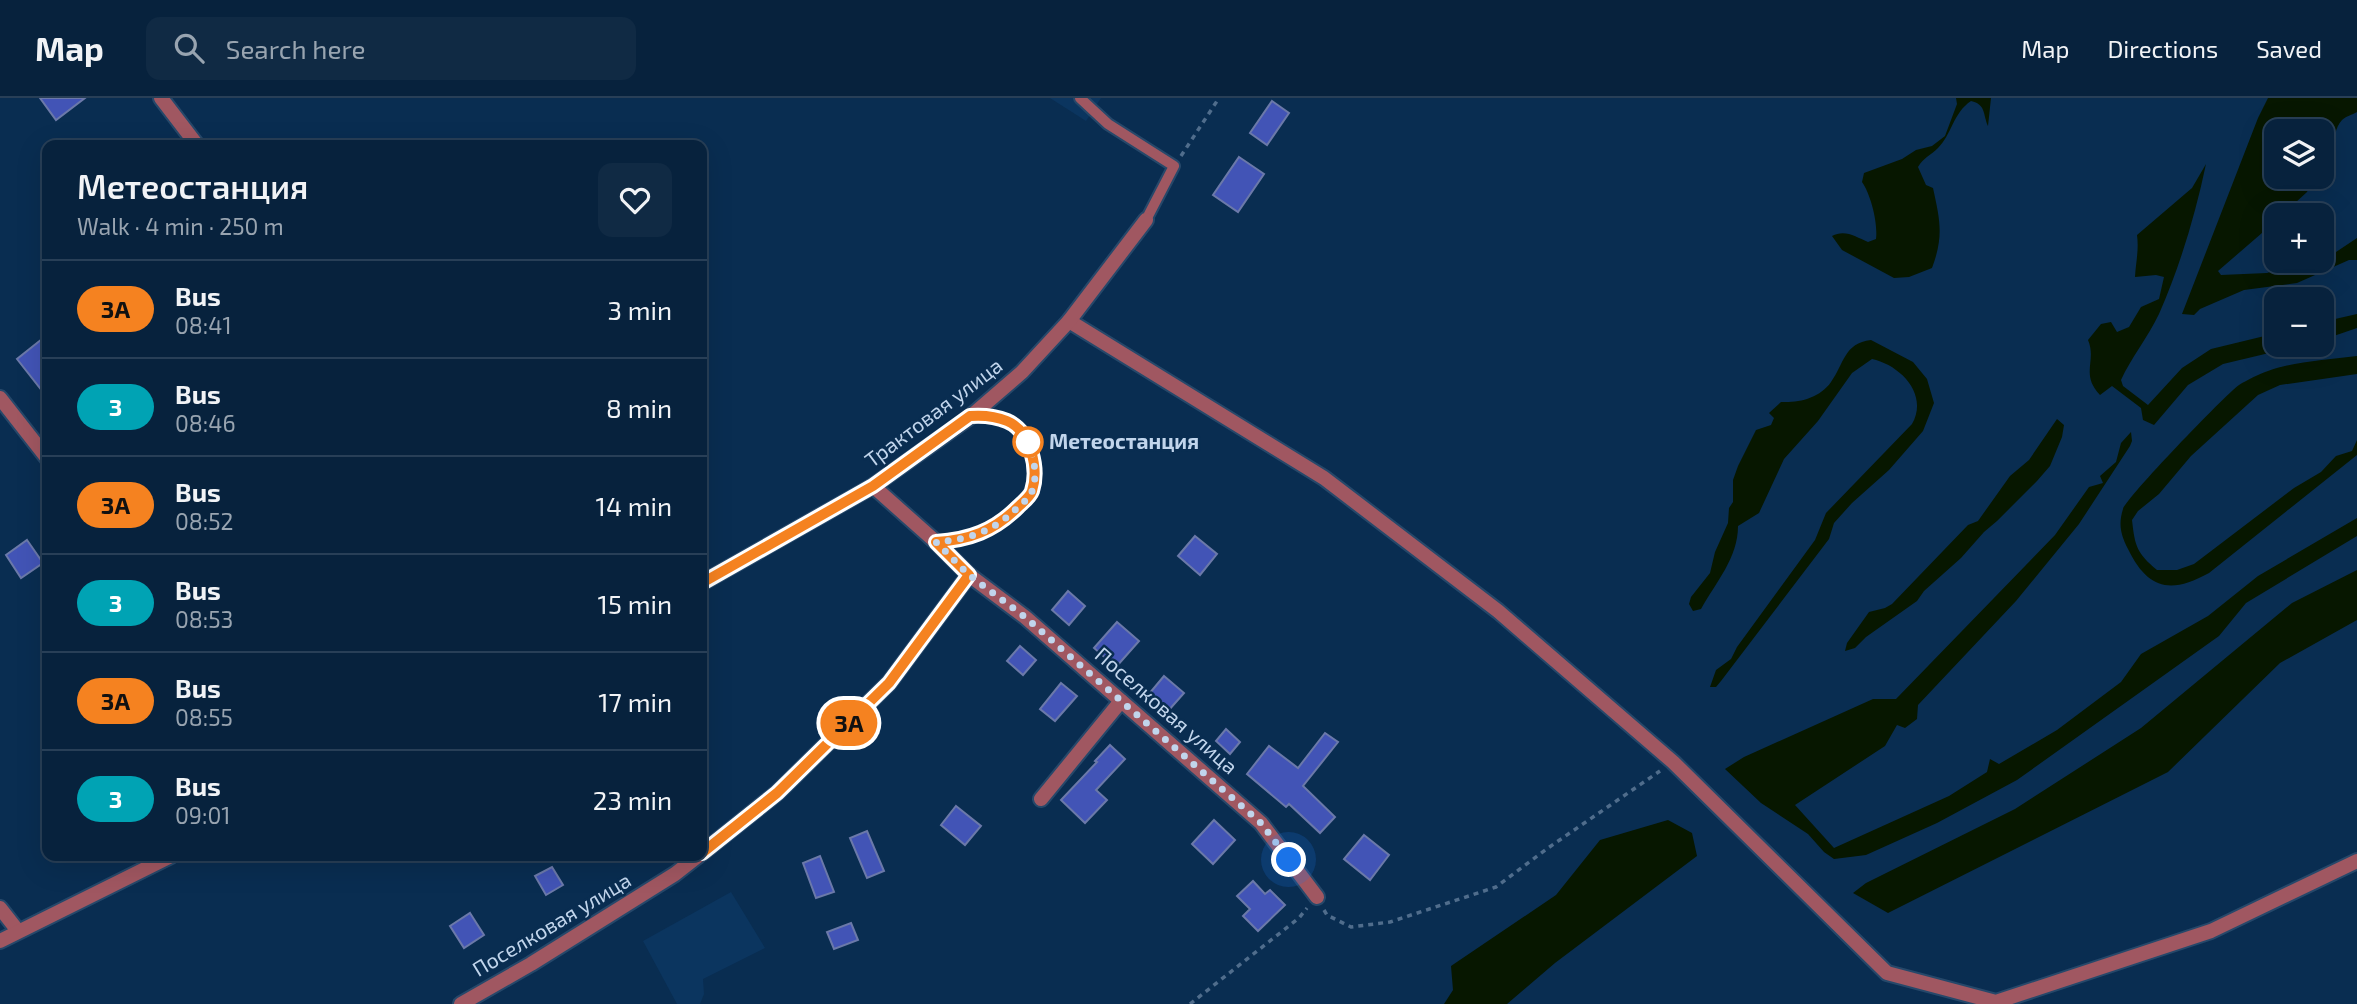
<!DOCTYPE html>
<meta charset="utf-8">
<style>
body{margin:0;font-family:"Exo 2",sans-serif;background:#102a44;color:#f1f3f6;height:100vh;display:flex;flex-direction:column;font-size:26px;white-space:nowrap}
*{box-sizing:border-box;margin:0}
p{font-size:23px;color:#98a4b0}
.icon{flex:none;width:38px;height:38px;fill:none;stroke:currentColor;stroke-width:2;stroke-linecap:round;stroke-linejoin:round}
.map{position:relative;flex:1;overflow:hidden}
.drawer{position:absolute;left:42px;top:42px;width:665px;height:721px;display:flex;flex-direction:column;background:#07223d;border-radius:14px;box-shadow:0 7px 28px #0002,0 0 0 2px #283f57}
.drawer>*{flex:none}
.badge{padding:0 14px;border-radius:23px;font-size:24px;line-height:46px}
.controls{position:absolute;left:2264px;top:21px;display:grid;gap:14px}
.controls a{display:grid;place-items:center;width:70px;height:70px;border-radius:14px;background:#07223d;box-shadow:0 7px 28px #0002,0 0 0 2px #283f57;font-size:35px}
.you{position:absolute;width:35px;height:35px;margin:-18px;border:5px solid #fff;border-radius:50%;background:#1a73e8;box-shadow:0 0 0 10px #1a73e833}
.map>.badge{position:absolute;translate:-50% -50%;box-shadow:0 0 0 4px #fff}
.round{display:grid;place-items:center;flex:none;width:74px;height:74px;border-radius:14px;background:#102a44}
.headline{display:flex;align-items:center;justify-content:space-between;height:119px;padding:0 35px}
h1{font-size:33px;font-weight:600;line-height:52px}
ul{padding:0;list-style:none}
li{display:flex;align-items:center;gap:21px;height:98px;padding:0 35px;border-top:2px solid #283f57}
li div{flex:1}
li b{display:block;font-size:26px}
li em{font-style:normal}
li .badge{min-width:77px;font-weight:700;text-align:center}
header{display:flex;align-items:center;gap:42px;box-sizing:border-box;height:98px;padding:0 35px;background:#07223d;border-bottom:2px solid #283f57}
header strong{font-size:33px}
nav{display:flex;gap:38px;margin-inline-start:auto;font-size:24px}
.search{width:490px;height:63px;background:#102a44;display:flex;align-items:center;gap:18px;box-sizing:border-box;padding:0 24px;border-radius:14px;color:#98a4b0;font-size:26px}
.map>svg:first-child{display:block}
</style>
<header>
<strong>Map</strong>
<div class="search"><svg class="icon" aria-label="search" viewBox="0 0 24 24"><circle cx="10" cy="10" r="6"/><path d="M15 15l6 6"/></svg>Search here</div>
<nav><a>Map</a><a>Directions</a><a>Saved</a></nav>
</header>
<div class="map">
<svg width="2357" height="906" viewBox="0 0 2357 906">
<rect width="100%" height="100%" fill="#092d51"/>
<!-- built -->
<g fill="#0b355f">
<polygon points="1050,0 1101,0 1086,23"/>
<polygon points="731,794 765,850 703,881 704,896 700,906 677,906 643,843"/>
</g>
<!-- water -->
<g fill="#071700">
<path d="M1956 0H1991L1988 28C1983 17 1986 6 1971 3 1953 15 1952 36 1938 50 1931 57 1923 60 1918 69L1926 87 1933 90C1940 122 1944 138 1932 170L1909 179 1894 180 1842 152 1832 138C1845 131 1856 139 1868 144L1876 141C1878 125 1871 97 1862 84L1864 75 1902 61 1916 52 1932 48 1945 38 1957 6Z"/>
<path d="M2268 0H2357V14C2352 17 2346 18 2342 22 2328 37 2339 66 2322 75V33H2277V79H2314L2307 94 2282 117H2277V122L2218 173 2221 177 2267 175 2307 163H2322V158L2336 154 2357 140V162H2349L2297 185 2244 192 2200 211 2194 217 2182 216 2258 20Z"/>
<path d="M2206 66C2195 118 2180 168 2159 216 2148 239 2131 260 2121 282L2123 288 2148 307 2182 270 2211 251 2277 235V247H2303L2223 266 2188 287 2154 327 2143 322 2141 310 2112 288 2100 297C2080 276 2097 263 2088 242L2101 226 2111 224 2117 234 2129 229 2141 209 2159 201 2164 179 2156 177 2135 179C2136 163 2139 152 2137 137L2192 90Z"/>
<polygon points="2357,216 2357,230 2322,242 2322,224"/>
<path d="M1871 242 1913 264 1927 281 1934 305 1923 333 1889 372 1852 405 1834 425 1829 441 1721 583 1716 589H1710L1716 572 1731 561 1737 549 1815 442 1826 415 1912 326C1929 296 1900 267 1872 261L1852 275 1818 323 1784 361 1759 415 1738 428C1738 460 1716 484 1701 511L1693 513 1689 506 1691 499 1710 475 1715 454 1728 425 1729 410 1733 404V382L1738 368 1756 332 1771 327 1774 320 1769 315 1781 304C1799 305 1820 300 1831 284 1844 266 1844 245 1871 242Z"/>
<path d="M2357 258V276L2280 287 2258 297 2191 358 2159 396 2138 413 2132 422C2135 449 2137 455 2157 472H2177L2194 466 2294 390 2321 374 2336 358 2352 353 2357 342V357L2209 475C2171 496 2148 492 2128 451 2121 437 2118 427 2123 411 2127 399 2224 298 2239 287 2247 282 2259 276 2268 273 2295 263 2328 262 2357 258Z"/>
<polygon points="2057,321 2064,327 2062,339 2050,368 2037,383 1997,423 1984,434 1961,460 1924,493 1917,503 1866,539 1855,550 1845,553 1847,545 1869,514 1885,510 1892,506 1968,427 1978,423 2010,378 2029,362"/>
<polygon points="2131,334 2132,343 2130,348 2079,426 2016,503 1918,607 1917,621 1905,630 1897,627 1885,648 1795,707 1834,750 1949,698 1987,674 1990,661 1999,666 2057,632 2121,584 2141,556 2208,518 2258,478 2357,420 2357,438 2246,505 2219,538 2017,682 1937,725 1866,757 1834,761 1824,754 1808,736 1761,705 1725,671 1744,659 1873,601 1896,601 2055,437 2089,389 2103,385 2100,378 2116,364 2121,345"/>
<polygon points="2357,472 2357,522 2280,565 2168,674 1888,815 1853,795 1866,785 2015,711 2141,630 2292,505"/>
<polygon points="1668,722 1692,735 1697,758 1555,865 1507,906 1444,906 1453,892 1451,868 1556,797 1600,742"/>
</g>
<!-- building -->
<g fill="#4254b6" stroke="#6b79a9" stroke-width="2">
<polygon points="40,0 85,0 56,22"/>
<polygon points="1272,3 1289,15 1267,47 1250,35"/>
<polygon points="1239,59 1264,76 1238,114 1213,97"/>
<polygon points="47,237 47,299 17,261"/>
<polygon points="1195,438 1217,456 1200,477 1178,458"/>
<polygon points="27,442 43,465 21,480 6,457"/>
<polygon points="1068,493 1085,508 1069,527 1052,512"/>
<polygon points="1117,524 1139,543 1116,569 1094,550"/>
<polygon points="1020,548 1036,562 1023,577 1007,563"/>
<polygon points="1164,578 1184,595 1168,613 1149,596"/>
<polygon points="1061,585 1077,598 1055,623 1040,611"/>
<polygon points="1226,631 1240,644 1230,656 1216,643"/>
<polygon points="1325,635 1338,644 1303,688 1335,719 1320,735 1289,706 1286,709 1247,676 1269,648 1298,670"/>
<polygon points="1110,647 1125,661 1096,692 1107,702 1085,725 1061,702 1097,664 1095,663"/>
<polygon points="956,708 981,728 965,747 941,727"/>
<polygon points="1214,722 1235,742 1213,766 1192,746"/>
<polygon points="867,733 884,773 867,780 850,740"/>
<polygon points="1364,737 1389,757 1370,782 1344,761"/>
<polygon points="820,758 834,794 816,800 803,765"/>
<polygon points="552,769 563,787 546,797 535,778"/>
<polygon points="1253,783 1265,796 1270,792 1285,807 1258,833 1243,818 1250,811 1237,798"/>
<polygon points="470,815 484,837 464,850 450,828"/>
<polygon points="851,825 858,842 834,851 827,834"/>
</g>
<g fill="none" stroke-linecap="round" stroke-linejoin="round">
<!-- service casing -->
<g stroke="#26486a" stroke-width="14">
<g id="service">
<polyline points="1080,0 1108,26 1174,68 1146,122"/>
<path d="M936 444C969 442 994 433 1017 409 1022 405 1030 399 1032 394 1039 371 1030 333 1007 323 995 318 983 317 970 318"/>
</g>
</g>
<!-- minor casing -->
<g stroke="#26486a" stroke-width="18">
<g id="minor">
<polyline points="161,0 197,47"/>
<polyline points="1069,223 1324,380 1498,513 1673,664 1887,875 1996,904 2211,833 2357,763"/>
<polyline points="0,300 47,360"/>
<polyline points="873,388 936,444 969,477 1025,519 1261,725 1317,799"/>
<polyline points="702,485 873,388 970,319 1022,274 1069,223 1146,122"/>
<polyline points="1041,701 1121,603"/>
<polyline points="702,755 777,695 889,585 969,477"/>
<polyline points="0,810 18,833"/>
<polyline points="0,843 171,758"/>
<polyline points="461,906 531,866 675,776 698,758"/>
</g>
</g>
<!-- path -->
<g stroke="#506d8c" stroke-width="3.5" stroke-dasharray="5 5" stroke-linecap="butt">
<polyline points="1181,58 1219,0"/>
<polyline points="1324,812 1327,817 1351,829 1390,824 1496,789 1548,750 1660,673"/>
<polyline points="1190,906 1299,820 1307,810"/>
</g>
<!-- service -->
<use href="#service" stroke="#a05761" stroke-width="10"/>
<!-- minor -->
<use href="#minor" stroke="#a05761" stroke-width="14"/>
</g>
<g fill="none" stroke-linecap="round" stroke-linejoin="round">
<!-- line casing -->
<g stroke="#fff" stroke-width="16">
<path id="line" d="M702 485 873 388 970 318C983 317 995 318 1007 323 1031 333 1039 371 1032 393 1030 399 1022 405 1018 409 994 433 969 442 936 444L969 477 889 585 777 695 702 755"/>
</g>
<!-- line -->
<use href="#line" stroke="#f58220" stroke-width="10"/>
<!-- walk -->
<path stroke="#c1d5ec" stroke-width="7" stroke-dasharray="0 12.6" d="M1028 344C1034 358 1039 383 1030 397 1027 402 1019 408 1015 412 992 434 967 442 936 444L969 477 1025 519 1261 725 1289 762"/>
</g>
<!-- markers -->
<circle fill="#fff" stroke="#f58220" stroke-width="3.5" cx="1028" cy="344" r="14"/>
<g text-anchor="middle" stroke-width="5" stroke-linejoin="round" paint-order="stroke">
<!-- street labels -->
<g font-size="21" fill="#c1d5ec" stroke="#092d51">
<text transform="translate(934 315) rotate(-37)" y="7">Трактовая улица</text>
<text transform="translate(1166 613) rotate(41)" y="7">Поселковая улица</text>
<text transform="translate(552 827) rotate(-31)" y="7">Поселковая улица</text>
</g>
<!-- stop labels -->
<g font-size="21" font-weight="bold" fill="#c1d5ec" stroke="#092d51" text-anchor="start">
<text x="1049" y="351">Метеостанция</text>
</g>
</g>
</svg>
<div class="controls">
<a><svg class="icon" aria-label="layers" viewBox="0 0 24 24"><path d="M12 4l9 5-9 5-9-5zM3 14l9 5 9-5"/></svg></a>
<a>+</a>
<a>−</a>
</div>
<div class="you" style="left:1289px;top:762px"></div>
<b class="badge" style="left:849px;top:625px;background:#f58220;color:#111">3А</b>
<section class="drawer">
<div class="headline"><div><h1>Метеостанция</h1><p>Walk · 4 min · 250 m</p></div><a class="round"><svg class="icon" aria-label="heart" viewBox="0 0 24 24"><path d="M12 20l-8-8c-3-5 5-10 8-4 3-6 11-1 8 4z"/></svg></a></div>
<ul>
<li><span class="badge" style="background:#f58220;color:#111">3А</span><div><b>Bus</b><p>08:41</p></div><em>3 min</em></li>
<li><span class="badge" style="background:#00a3b4;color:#fff">3</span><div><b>Bus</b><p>08:46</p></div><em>8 min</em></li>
<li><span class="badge" style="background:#f58220;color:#111">3А</span><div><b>Bus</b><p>08:52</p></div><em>14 min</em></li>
<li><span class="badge" style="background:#00a3b4;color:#fff">3</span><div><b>Bus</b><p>08:53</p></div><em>15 min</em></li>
<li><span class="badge" style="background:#f58220;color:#111">3А</span><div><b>Bus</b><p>08:55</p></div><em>17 min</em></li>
<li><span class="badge" style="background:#00a3b4;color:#fff">3</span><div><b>Bus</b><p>09:01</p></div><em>23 min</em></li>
</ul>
</section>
</div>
